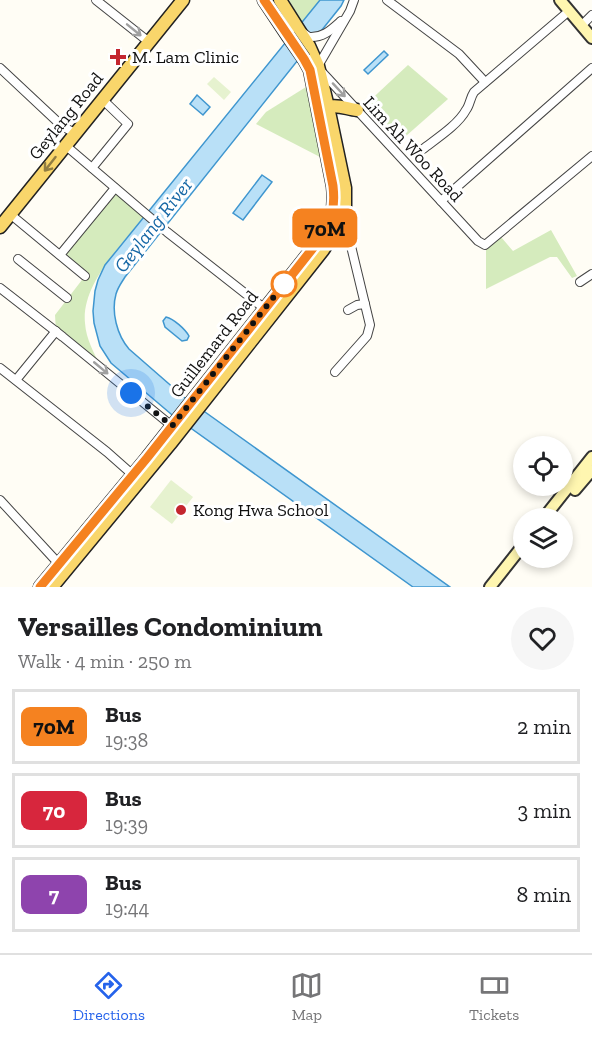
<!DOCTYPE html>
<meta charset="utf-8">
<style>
body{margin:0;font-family:"Zilla Slab",serif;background:#f6f6f6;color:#202124;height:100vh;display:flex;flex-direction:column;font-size:22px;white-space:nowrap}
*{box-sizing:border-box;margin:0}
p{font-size:20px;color:#757577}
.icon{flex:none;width:33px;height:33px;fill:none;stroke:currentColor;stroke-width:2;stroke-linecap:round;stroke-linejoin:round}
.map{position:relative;height:587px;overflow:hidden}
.side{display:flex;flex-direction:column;background:#fff;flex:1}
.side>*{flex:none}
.badge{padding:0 12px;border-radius:9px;font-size:21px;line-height:39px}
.tools{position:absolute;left:513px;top:436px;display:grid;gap:12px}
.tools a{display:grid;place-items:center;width:60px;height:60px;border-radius:50%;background:#fff;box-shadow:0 3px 9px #0003;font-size:30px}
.you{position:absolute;width:30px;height:30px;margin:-15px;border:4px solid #fff;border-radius:50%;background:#1a73e8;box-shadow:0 0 0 9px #1a73e833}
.map>.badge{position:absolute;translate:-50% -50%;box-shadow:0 0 0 3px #fff}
.round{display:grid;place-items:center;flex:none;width:63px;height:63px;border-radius:32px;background:#f6f6f6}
.overview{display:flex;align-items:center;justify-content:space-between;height:102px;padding:0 18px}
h1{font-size:28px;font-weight:700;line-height:45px}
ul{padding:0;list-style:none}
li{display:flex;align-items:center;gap:18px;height:75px;margin:0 12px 9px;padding:0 6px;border:3px solid #e0e0e0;border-radius:0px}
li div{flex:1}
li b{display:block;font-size:22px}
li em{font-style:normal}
li .badge{min-width:66px;font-weight:700;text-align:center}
.menu{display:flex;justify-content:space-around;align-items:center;height:84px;border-top:2px solid #e0e0e0;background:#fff;font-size:16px;color:#757577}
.menu a{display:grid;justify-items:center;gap:3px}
.menu .active{color:#2563eb}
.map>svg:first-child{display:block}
</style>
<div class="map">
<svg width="592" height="587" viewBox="0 0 592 587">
<rect width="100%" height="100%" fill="#fffdf5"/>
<!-- green -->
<g fill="#d5ebbd">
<polygon points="289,0 320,0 302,23"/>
<polygon points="408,65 448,99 398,143 363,107"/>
<polygon points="306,87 320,157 256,124 266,112"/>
<path d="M115 188 146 215C123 243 81 284 85 323 86 339 94 353 101 367L56 331 55 315 85 276 60 255Z"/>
<polygon points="551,230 577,276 572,278 557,257 550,257 486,289 486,249 501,237 513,251"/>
</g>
<!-- pitch -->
<g fill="#e6f2cf">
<polygon points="214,77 231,92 224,100 207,84"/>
<polygon points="171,480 193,497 172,524 150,507"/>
</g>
<!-- water -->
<g fill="#b9e0f7" stroke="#3f96cf" stroke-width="1.5">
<path d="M320 0H344L341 6 125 277C122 282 118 287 116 294 111 312 117 335 129 349L184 397 450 587H413L171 414 111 363 100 346 94 323 93 311 95 291 98 280 105 265Z"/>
<polygon points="384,51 388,55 368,74 364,70"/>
<polygon points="197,95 210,107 203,115 190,104"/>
<polygon points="262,175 272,182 243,220 233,213"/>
<path d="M166 317C174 319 185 329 189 336L187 340 182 341 165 327 163 321Z"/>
</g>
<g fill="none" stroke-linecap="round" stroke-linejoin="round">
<!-- minor casing -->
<g stroke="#444" stroke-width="10">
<g id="minor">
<polyline points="96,0 149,42"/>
<polyline points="387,0 459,54 485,82"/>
<polyline points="581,26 592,15"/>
<path d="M302 32 309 37C323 38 331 30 341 21"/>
<polyline points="318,66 350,11 354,0"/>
<polyline points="0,68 62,126 71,131 76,132"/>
<polyline points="321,71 478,241 485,245 592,156"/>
<polyline points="65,145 167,232 265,309"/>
<path d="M423 149C436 139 458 125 466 110 470 105 470 98 474 92L569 11"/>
<polyline points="92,168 128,124 103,100"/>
<polyline points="441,201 592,68"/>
<polyline points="10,214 85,276"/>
<polyline points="60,255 115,188"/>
<polyline points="18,259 67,298"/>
<polyline points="580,282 592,274"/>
<polyline points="0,288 63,337 172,426"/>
<polyline points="348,310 357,305 365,304"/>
<polyline points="0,368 107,452 133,475"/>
<polyline points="335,372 367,336 370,325 350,242 347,235 337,229"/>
<polyline points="16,380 56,331"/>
<polyline points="0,500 59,564"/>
</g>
</g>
<!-- secondary casing -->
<g stroke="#333" stroke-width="14">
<g id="secondary">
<polyline points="560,0 592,38"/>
<polyline points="575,490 592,470"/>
<polyline points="543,519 592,457"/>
<polyline points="490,587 524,544"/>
</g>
</g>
<!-- primary casing -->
<g stroke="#222" stroke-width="15">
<g id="primary">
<polyline points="264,0 288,36"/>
<path d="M328 107C338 104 347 109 357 110"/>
<polyline points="0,227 183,0"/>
<path d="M40 587 147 458 317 243C330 220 336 213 333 186L310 70 304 59"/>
<polyline points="52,587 170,444 323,250 337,229 345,212 345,188 328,107 318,66 309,46 280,0"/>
</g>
</g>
<!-- minor -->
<use href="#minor" stroke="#fff" stroke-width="8"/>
<!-- secondary -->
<use href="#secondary" stroke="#fff6b0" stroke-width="10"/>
<!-- primary -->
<use href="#primary" stroke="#f9d66b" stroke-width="12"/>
<!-- primary-bridge casing -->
<g stroke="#222" stroke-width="15" stroke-linecap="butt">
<polyline id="primary-bridge" points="288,36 304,59"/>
</g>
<!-- primary-bridge -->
<use href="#primary-bridge" stroke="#f9d66b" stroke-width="12"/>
</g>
<!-- one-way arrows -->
<defs><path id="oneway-shaft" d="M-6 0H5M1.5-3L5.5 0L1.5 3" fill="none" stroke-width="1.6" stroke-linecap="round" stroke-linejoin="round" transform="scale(1.5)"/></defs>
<g stroke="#a0a0a0">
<use href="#oneway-shaft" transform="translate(134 30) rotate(39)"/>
<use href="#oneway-shaft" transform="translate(339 90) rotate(47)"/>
<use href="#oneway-shaft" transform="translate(101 368) rotate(40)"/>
</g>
<use stroke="#917d42" href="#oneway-shaft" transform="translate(50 164) rotate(128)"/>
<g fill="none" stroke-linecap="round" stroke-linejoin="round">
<!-- line casing -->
<g stroke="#fff" stroke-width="14">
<path id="line" d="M40 587 147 458 317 243C330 220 336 213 333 186L310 70 304 59 264 0"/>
</g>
<!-- line -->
<use href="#line" stroke="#f58220" stroke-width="9"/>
<!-- walk -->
<polyline stroke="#111" stroke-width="6" stroke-dasharray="0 10.8" points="131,393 172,426 284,284"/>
</g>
<!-- markers -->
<g fill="#c4262e" stroke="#fff" stroke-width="2">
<path d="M115 48h6v6h6v6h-6v6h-6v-6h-6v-6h6z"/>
<circle cx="181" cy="510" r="6"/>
</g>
<circle fill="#fff" stroke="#f58220" stroke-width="3" cx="284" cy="284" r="12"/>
<g text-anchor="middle" stroke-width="6" stroke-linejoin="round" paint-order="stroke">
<!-- poi labels -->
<g font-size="18" fill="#111" stroke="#fff" text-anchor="start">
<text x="132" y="63">M. Lam Clinic</text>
<text x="193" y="516">Kong Hwa School</text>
</g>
<!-- street labels -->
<g font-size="18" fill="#111" stroke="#fff">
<text transform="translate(66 116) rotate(-51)" y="6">Geylang Road</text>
<text transform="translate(413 149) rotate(47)" y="6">Lim Ah Woo Road</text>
<text transform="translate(214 344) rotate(-52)" y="6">Guillemard Road</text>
</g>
<!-- water labels -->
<g font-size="20" font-style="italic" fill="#1768a6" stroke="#fff">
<text transform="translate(153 225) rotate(-52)" y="7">Geylang River</text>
</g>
</g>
</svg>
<div class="tools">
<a><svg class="icon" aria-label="locate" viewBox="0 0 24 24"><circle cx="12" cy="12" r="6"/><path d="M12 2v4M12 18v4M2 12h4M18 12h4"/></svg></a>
<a><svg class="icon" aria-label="layers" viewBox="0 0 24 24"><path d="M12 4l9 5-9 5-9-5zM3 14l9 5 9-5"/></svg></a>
</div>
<div class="you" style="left:131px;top:393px"></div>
<b class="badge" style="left:325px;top:228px;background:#f58220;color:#111">70M</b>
</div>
<section class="side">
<div class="overview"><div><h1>Versailles Condominium</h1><p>Walk · 4 min · 250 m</p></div><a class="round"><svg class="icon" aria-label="heart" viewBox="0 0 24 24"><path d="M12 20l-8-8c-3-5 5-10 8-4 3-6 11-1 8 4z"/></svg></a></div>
<ul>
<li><span class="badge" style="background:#f58220;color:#111">70M</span><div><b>Bus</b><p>19:38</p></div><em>2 min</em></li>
<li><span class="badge" style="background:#d7263d;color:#fff">70</span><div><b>Bus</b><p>19:39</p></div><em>3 min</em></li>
<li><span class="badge" style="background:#8e44ad;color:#fff">7</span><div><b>Bus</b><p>19:44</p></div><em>8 min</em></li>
</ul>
</section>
<nav class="menu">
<a class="active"><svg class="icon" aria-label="directions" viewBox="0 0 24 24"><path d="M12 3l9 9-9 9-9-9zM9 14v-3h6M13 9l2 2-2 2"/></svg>Directions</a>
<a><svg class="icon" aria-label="map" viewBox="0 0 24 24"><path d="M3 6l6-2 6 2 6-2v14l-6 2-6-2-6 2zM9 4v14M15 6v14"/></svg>Map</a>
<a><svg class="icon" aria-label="tickets" viewBox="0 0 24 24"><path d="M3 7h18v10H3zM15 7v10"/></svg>Tickets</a>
</nav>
